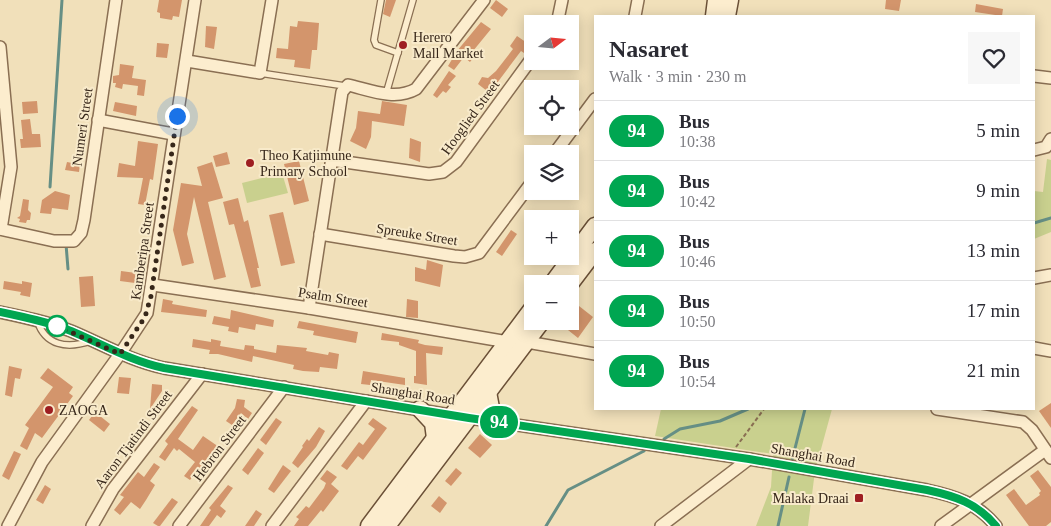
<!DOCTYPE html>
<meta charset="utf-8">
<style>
body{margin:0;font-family:"Times New Roman",serif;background:#f7f7f7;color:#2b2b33;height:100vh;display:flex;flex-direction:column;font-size:19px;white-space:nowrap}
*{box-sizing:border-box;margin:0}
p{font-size:16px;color:#7c7c81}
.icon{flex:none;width:28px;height:28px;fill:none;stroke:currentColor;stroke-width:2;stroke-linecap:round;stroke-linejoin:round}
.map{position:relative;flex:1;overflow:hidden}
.details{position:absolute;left:594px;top:15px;width:441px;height:395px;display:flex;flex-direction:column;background:#fff;border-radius:0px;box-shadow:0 2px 12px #0003}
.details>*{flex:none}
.badge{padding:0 10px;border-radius:16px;font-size:18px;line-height:32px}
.needle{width:32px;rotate:74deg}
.fabs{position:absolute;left:524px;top:15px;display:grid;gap:10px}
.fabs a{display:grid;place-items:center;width:55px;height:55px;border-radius:0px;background:#fff;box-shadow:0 2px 12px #0003;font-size:25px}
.you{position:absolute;width:25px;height:25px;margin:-12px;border:4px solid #fff;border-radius:50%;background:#1a73e8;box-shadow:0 0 0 8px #1a73e833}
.map>.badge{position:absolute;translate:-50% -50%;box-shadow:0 0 0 2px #fff}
.round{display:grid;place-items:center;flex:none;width:52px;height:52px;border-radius:0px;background:#f7f7f7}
.overview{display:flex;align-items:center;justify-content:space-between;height:85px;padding:0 15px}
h1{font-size:24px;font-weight:800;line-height:38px}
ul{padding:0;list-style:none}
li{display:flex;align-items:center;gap:15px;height:60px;padding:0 15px;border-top:1px solid #e1e1e2}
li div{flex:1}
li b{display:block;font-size:19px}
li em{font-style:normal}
li .badge{min-width:55px;font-weight:700;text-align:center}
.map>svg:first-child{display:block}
</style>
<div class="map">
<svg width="1051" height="526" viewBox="0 0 1051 526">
<rect width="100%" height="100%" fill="#f1e0ba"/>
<!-- green -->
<g fill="#c9d08e">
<polygon points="1047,159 1051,160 1051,232 1034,239 1034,191 1043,192"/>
<polygon points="282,173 288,193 247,203 242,183"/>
<polygon points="661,409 832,409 815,471 808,526 756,526 771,487 773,454 655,436"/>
</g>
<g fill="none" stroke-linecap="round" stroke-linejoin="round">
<!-- stream -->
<g stroke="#668f85" stroke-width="3">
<polyline points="50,187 62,0"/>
<polyline points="1034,223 1051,218"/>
<polyline points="66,244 68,269"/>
<polyline points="664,439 680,429 720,421 748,409"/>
<polyline points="792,460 805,409"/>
<polyline points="546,526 568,490 644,451"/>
<polyline points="778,526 789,477"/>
</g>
</g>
<!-- building -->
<g fill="#d3956c">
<polygon points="159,0 182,0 179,17 173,16 172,20 160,18 160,13 157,12"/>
<polygon points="386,0 396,0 390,17 383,14"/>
<polygon points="496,0 508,9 502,17 490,8"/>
<polygon points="886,0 901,0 899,11 885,9"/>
<polygon points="976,4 1003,9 1002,16 975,12"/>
<polygon points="298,21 319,23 317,50 312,50 310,69 294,67 295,60 276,58 277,48 288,49 290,26 297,27"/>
<polygon points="481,22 491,29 473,51 476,54 470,62 464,57 454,70 448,66 457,51"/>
<polygon points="206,26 217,27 214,49 205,47"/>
<polygon points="517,36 530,45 524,53 521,51 494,87 492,85 487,91 478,84 482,77 488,78 496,71 513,49 510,46"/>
<polygon points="157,43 169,44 167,58 156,57"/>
<polygon points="120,64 134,66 132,78 146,80 144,96 137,95 138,86 123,84 122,89 115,87 116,83 113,83 113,76 119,75"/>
<polygon points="449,71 456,76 448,85 451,87 446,93 443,91 437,98 433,95"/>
<polygon points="37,101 38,113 23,114 22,102"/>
<polygon points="382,101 407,105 404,126 372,121 371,137 366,149 350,141 356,128 358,111 380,114"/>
<polygon points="115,102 137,106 136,116 113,111"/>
<polygon points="30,119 32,134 40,134 41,147 21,148 20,139 23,139 21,120"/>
<polygon points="410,138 421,142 420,162 409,158"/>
<polygon points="138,141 158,144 153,180 150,179 145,205 138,204 143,178 117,177 119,163 135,166"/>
<polygon points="227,152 230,164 216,167 213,156"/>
<polygon points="74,155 81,156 79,172 65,170 67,162 72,163"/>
<polygon points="299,161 309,201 294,205 284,164"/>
<polygon points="212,162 223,198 208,202 226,277 214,280 194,197 187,234 194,263 182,266 173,230 181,183 202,186 197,167"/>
<polygon points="55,191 70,195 68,210 52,208 51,214 40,213 42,200"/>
<polygon points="238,198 244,222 248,220 259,268 257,268 261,286 251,288 234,224 229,225 223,202"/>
<polygon points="23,199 29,200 28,210 31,213 30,220 27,220 26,223 19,222 20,219 17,218 20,216"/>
<polygon points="283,212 295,263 281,266 269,215"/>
<polygon points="511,230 517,234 502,256 496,252"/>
<polygon points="427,260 443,265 440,287 415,281 415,267 426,270"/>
<polygon points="121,271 136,273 135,283 120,281"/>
<polygon points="93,276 95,306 81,307 79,277"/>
<polygon points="4,281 22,284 22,281 32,283 30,297 20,295 21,292 3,289"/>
<polygon points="163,299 173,301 172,304 207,310 206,317 161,312"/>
<polygon points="407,299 418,301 418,318 406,317"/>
<polygon points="579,306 593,317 578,338 563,326 570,321 570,318"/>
<polygon points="231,310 274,320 273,327 256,324 255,330 239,327 238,333 228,331 229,327 212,324 214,316 230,319"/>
<polygon points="299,321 358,332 356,343 313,335 314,331 297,328"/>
<polygon points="382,333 419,340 418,343 425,345 443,347 442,355 426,353 427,385 414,383 414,376 416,376 416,351 399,345 399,342 381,340"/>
<polygon points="193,339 211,342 211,339 221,341 220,346 244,350 245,345 254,346 254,349 276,353 277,345 307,348 306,351 328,355 329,352 339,354 337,369 320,367 319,372 303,371 293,369 294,365 253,356 252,362 218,354 209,354 210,350 192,347"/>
<polygon points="9,366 22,369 20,379 15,378 12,397 5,395"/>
<polygon points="48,368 73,387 69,393 73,396 42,438 35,433 27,450 20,446 29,428 25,425 53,387 40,378"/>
<polygon points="363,371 405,378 405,385 371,380 370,385 361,384"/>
<polygon points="119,377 131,378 129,394 117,393"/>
<polygon points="152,384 162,385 162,391 150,409"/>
<polygon points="237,399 245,400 244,407 252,413 248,419 241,413 232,425 226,421 235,408"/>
<polygon points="1051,403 1051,428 1039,411"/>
<polygon points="192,406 198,410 178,439 193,450 203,436 219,447 204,469 201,466 190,480 184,476 195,462 179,449 177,451 174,448 165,461 159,457 168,444 165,441"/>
<polygon points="95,412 110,424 104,432 89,420"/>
<polygon points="276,418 282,422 266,445 260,440"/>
<polygon points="373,418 387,428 363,460 358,456 347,470 341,466 359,442 363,445 375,429 368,424"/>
<polygon points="319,427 325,431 316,447 298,468 292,463 303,447 302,446 307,439 309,441"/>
<polygon points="480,434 492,445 480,458 468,448"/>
<polygon points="258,448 264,453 248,475 242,470"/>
<polygon points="14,451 21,454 9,480 2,476"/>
<polygon points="154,463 160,467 150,481 155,485 146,500 140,509 131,502 120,515 114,510 124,497 120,495 138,472 144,477"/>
<polygon points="283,465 291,471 274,493 268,489"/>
<polygon points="456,468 462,473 451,486 445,481"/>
<polygon points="327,470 337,477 331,484 339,491 323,512 321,510 308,526 294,526 299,519 296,517 299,514 306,506 309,508 324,488 326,483 320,479"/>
<polygon points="1038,470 1051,487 1051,522 1046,526 1029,526 1006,495 1014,489 1026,505 1040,495 1039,493 1041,491 1030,476"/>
<polygon points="45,485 51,489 43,504 36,500"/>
<polygon points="228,485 233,488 220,506 226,511 221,518 217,515 209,526 200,526 211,510 209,508"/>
<polygon points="439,496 447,503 440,513 431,506"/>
<polygon points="172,498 178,502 160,526 158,526 153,523"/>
<polygon points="256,510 262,514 254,526 245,526"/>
</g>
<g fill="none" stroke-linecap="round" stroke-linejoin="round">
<!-- lane casing -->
<g stroke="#8a6f53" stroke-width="8">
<g id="lane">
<polyline points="381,0 374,40 376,45 398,53"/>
<polyline points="260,73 345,86"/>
<polyline points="386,94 413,0"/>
<path d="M37 320C45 346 67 349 91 341"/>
</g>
</g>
<!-- street casing -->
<g stroke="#8a6f53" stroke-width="14">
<g id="street">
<polyline points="635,16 638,0"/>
<polyline points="557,24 562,0"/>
<polyline points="0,47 11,167 1,229"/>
<polyline points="187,61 260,73 272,0"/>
<polyline points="1034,76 1051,78"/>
<polyline points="98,120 173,134"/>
<polyline points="1034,150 1046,147 1051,139"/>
<polyline points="554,154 595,99"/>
<polyline points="331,160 429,174 443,172 456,162 532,58"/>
<polyline points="0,229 54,241 74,241 81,233 84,220 116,0"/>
<polyline points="320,234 454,256 465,257 479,253 532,182"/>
<polyline points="1034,278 1051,275"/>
<polyline points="153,285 309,308 508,342"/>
<path d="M309 308 342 92 348 85C370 90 395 101 416 89L484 0"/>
<path d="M0 312C24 317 48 322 71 331 102 344 131 361 164 368L469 418 749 459 927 490C955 496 977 503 996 526"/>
<polyline points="527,342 595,354"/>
<polyline points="1034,348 1051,351"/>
<polyline points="937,409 1023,422 1032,430 1051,458"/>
<polyline points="8,526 42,462 120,354 147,313 195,0"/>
<polyline points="92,526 113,489 202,374"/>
<polyline points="179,526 284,387"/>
<polyline points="272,526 366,401"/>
<polyline points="661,526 749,459"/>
<polyline points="941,526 1045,450"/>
</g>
</g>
<!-- secondary casing -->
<g stroke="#6b5037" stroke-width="19">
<g id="secondary">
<polyline points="714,16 716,0"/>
<polyline points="727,16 730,0"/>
<polyline points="552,284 595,226"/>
<polyline points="570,284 595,251"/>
<polyline points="488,392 491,408 501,422"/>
<polyline points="420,409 433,423 435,438"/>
<polyline points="369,526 532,309"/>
<polyline points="387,526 542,321"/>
</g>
</g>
<!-- path -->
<polyline stroke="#8a6f53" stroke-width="2" stroke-dasharray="4 2.5" stroke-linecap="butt" points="736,447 764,409"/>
<!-- lane -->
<use href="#lane" stroke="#fcedce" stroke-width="5.5"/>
<!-- street -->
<use href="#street" stroke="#fcedce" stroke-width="11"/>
<!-- secondary -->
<use href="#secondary" stroke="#fcedce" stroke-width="16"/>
</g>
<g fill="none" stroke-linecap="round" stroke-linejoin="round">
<!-- line casing -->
<g stroke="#fff" stroke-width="11">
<path id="line" d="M0 312C24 317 48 322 71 331 102 344 131 361 164 368L469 418 749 459 927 490C955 496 977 503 996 526"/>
</g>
<!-- line -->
<use href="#line" stroke="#00a651" stroke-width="8"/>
<!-- walk -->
<polyline stroke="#37271a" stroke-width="5" stroke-dasharray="0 9" points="57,326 120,354 145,317 151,296 177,116"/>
</g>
<!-- markers -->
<g fill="#9e1e21" stroke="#f8eaca" stroke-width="2">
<circle cx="403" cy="45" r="5"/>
<circle cx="250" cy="163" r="5"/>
<circle cx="49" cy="410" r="5"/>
<rect x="854" y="493" width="10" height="10" rx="2.5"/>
</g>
<circle fill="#fff" stroke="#00a651" stroke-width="2.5" cx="57" cy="326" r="10"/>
<g text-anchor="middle" stroke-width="4" stroke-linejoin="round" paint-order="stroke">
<!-- poi labels -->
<g font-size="14" fill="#37271a" stroke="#f8eaca" text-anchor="start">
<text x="413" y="42">Herero<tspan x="413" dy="16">Mall Market</tspan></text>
<text x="260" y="160">Theo Katjimune<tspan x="260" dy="16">Primary School</tspan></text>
<text x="59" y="415">ZAOGA</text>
<text x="849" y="503" text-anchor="end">Malaka Draai</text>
</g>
<!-- street labels -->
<g font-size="14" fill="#37271a" stroke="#f8eaca">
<text transform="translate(470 117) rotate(-54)" y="5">Hooglied Street</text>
<text transform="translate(82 127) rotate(-82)" y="5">Numeri Street</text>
<text transform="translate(417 234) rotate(9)" y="5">Spreuke Street</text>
<text transform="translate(142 251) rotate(-82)" y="5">Kamberipa Street</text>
<text transform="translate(333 297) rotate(9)" y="5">Psalm Street</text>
<text transform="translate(413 393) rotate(9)" y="5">Shanghai Road</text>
<text transform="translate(133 439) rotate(-53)" y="5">Aaron Tjatindi Street</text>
<text transform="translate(219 448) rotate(-53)" y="5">Hebron Street</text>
<text transform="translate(813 455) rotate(10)" y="5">Shanghai Road</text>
</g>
</g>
</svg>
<div class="fabs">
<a><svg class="needle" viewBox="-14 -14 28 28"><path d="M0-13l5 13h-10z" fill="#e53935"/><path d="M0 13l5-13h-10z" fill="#7c7c81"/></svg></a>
<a><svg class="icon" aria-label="locate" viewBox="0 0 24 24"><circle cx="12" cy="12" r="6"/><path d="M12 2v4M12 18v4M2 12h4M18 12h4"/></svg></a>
<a><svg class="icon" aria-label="layers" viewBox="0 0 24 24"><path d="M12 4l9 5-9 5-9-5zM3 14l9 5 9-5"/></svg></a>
<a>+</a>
<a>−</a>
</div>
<div class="you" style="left:177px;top:116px"></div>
<b class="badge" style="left:499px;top:422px;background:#00a651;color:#fff">94</b>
<section class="details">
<div class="overview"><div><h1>Nasaret</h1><p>Walk · 3 min · 230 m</p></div><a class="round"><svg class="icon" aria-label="heart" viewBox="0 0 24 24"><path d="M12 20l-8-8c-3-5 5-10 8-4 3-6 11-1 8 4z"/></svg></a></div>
<ul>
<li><span class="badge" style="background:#00a651;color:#fff">94</span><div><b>Bus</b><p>10:38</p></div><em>5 min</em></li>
<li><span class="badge" style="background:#00a651;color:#fff">94</span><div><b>Bus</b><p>10:42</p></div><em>9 min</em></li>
<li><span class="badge" style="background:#00a651;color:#fff">94</span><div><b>Bus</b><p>10:46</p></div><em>13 min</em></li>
<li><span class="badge" style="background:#00a651;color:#fff">94</span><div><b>Bus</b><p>10:50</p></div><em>17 min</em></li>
<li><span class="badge" style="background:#00a651;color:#fff">94</span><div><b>Bus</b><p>10:54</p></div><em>21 min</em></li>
</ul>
</section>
</div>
